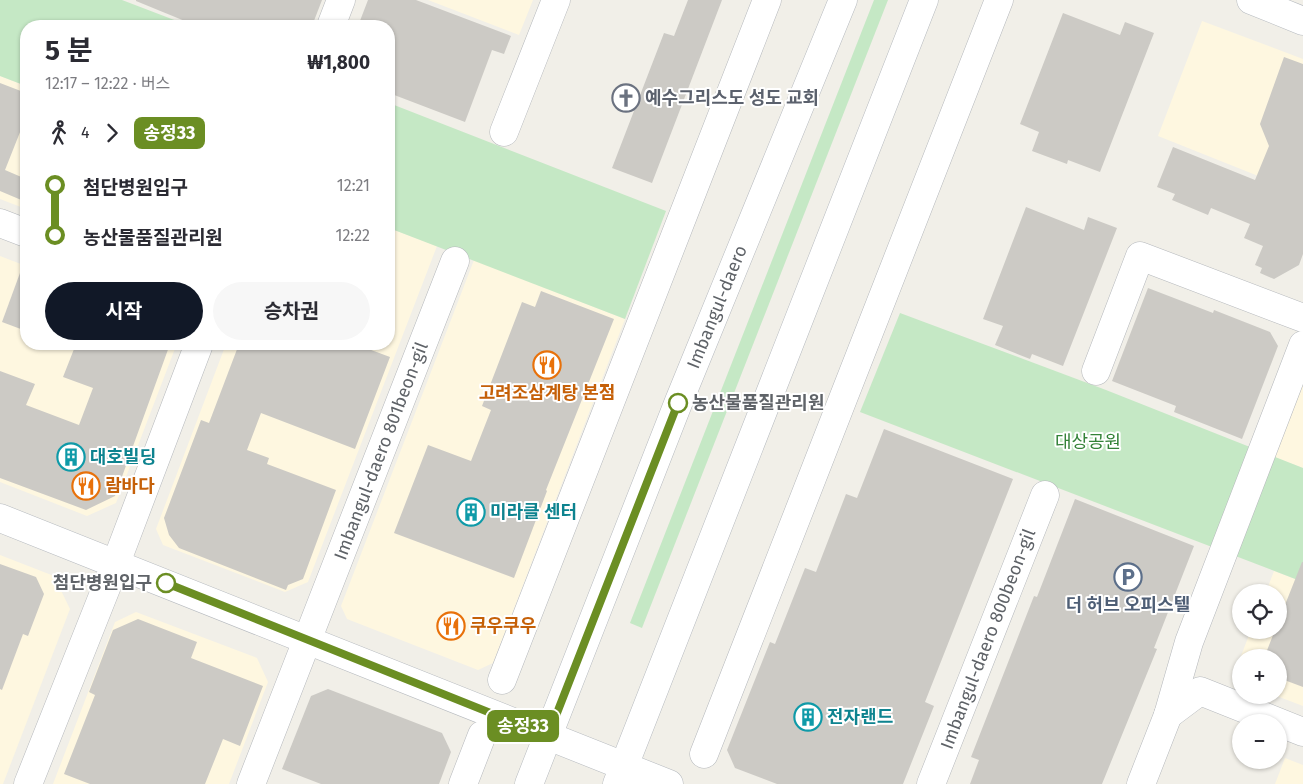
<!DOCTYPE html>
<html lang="ko">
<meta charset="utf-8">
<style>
body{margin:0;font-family:"Fira Sans","Noto Sans KR",sans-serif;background:#f7f7f7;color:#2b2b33;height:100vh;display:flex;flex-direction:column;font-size:19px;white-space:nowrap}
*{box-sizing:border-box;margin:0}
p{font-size:16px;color:#7c7c81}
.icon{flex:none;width:28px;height:28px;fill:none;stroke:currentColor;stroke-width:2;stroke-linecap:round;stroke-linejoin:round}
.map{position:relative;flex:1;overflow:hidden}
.details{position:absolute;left:20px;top:20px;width:375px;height:330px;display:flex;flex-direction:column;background:#fff;border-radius:20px;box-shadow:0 1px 4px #0004}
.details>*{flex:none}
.badge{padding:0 10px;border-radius:8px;font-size:18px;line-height:32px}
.buttons{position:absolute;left:1232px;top:584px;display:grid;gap:10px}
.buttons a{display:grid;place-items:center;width:55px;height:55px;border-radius:50%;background:#fff;box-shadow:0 1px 4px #0004;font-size:25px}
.map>.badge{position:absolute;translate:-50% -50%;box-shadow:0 0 0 2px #fff}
.legs{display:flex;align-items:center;gap:8px;height:55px;padding:0 25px;font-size:16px}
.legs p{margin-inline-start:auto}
.headline{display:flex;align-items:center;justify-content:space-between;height:85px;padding:0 25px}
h1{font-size:28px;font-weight:700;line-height:38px}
.cta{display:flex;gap:10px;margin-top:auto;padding:10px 25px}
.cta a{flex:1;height:58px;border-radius:30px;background:#111827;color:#fff;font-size:20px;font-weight:700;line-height:58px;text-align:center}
.cta a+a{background:#f7f7f7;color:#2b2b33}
ul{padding:0 25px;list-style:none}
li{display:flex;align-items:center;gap:18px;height:50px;font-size:19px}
li i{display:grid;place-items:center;width:8px;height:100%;margin:0 6px;background:currentColor}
li i::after{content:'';width:12px;height:12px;margin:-6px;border:4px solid;border-radius:50%;background:#fff}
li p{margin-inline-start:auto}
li:first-child i{background:linear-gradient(#0000 50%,currentColor 0)}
li:last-child i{background:linear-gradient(currentColor 50%,#0000 0)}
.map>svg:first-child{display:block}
</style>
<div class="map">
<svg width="1303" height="784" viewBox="0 0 1303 784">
<rect width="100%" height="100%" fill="#f1efe8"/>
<!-- commercial -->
<g fill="#fef7e0">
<polygon points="428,0 533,0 519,35"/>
<polygon points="1202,21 1303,59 1303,194 1158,136"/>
<polygon points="0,76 26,86 26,209 0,199"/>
<polygon points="389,228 437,246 308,582 285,592 163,545 156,529 226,344 389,344"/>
<polygon points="0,256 26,266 26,344 175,344 176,346 116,503 87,516 0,482"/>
<polygon points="474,260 625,319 493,663 478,670 347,619 341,606"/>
<polygon points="1303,383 1303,468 1274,457"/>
<polygon points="0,555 54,576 70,609 3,784 0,784"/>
<polygon points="1274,571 1303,582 1303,706 1274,695 1279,695 1279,658 1241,658 1241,682 1232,679 1251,630 1279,630 1279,592 1266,592"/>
<polygon points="136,612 257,658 268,682 229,784 53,784 115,622"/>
<polygon points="1285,758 1303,765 1303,784 1275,784"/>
</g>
<!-- green -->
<g fill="#c5e8c5">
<polygon points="0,0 122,0 190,26 26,26 26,86 0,76"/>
<polygon points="874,0 888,0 642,628 630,623"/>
<polygon points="389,103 666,211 625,319 389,228"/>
<polygon points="900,313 1106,390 1303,468 1303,582 860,412"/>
</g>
<!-- building -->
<g fill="#cccac5">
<polygon points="136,0 322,0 312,26 197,26 136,1"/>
<polygon points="368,0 416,0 511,36 504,54 492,50 465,122 389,93 389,26 358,26"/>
<polygon points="688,0 722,0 652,183 612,168 664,33 674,36"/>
<polygon points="1063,13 1120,35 1125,22 1154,33 1100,172 1068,160 1067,164 1032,151 1039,132 1020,124"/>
<polygon points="1284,57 1303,64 1303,254 1299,265 1274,279 1260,273 1262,268 1255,265 1263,246 1244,238 1250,224 1211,208 1208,215 1172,200 1175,194 1157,187 1173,147 1255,180 1269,146 1260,124"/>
<polygon points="0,83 26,93 26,117 5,170 26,179 26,202 0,191"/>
<polygon points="1026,207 1084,230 1088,217 1117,228 1063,366 1032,354 1030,359 995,345 1003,326 983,319"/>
<polygon points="24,262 26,262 26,331 2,322"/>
<polygon points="1148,288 1213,313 1214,310 1270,332 1278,346 1242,439 1174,412 1176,406 1112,381"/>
<polygon points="541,291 614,319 546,490 547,491 514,578 394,533 428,445 471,461 491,410 482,406 522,302 535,307"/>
<polygon points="76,344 170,344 115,496 86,510 0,478 0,371 35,384 26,405 79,425 93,388 63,377"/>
<polygon points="239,344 355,344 390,357 355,449 261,413 247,450 269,458 267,464 336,490 303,579 288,585 286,590 179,548 169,535 164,518 201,420 209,423"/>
<polygon points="884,429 1013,479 925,702 934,706 903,784 777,784 735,768 727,750 770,642 775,644 805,568 816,572 846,494 857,498"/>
<polygon points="1075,499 1194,546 1154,648 1157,649 1102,784 970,784 979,760 971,757 1034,596 1037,597"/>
<polygon points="1302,562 1303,562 1303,687 1279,678 1279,658 1264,658 1275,630 1279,630 1279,620"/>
<polygon points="0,564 36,577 44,594 28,636 23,634 2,690 0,689"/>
<polygon points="138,619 197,642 191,658 263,686 240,746 223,739 205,784 90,784 64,774 95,695 89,692 113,630"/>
<polygon points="328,689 442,733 451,752 439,784 321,784 282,769 311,696"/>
</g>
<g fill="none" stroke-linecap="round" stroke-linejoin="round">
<!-- street casing -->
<g stroke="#b5b8bc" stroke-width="29">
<g id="street">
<polyline points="331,26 341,0"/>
<polyline points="504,132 556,0"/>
<polyline points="0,223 26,233"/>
<polyline points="1096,371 1140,256 1303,318"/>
<polyline points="502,680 767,0"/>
<polyline points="1168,715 1200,691 1303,732"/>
<polyline points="704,754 999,0"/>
<polyline points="28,784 116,563 199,344"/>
<polyline points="251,784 455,261"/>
<polyline points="463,784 482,735"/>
<polyline points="931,784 1045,495"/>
<polyline points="1141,784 1168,715 1189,642 1303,345"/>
</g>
</g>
<!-- secondary casing -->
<g stroke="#b6babf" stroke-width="29">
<g id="secondary">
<polyline points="1251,0 1303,21"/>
<polyline points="0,518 669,784"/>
<polyline points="529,784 679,401 843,0"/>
<polyline points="617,784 924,0"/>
</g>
</g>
<!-- street -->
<use href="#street" stroke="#fff" stroke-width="28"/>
<!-- secondary -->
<use href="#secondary" stroke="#fff" stroke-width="28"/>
</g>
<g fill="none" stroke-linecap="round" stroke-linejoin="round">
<!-- line-1 casing -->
<g stroke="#fff" stroke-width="11">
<polyline id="line-1" points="166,583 548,736 678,403"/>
</g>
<!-- line-1 -->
<use href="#line-1" stroke="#6b8e23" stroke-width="8"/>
</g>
<!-- icons -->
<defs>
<g id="church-ring" transform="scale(1.4375)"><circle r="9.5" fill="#fff" stroke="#6b7280" stroke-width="1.5"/><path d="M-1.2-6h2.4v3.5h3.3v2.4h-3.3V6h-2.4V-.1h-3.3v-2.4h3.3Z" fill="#6b7280"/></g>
<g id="restaurant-ring" transform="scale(1.4375)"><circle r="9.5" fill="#fff" stroke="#e8710a" stroke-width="1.5"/><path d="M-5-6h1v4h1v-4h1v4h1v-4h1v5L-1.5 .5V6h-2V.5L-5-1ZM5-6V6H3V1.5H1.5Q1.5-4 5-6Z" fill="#e8710a"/></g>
<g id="building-ring" transform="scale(1.4375)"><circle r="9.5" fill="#fff" stroke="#0f9aa8" stroke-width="1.5"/><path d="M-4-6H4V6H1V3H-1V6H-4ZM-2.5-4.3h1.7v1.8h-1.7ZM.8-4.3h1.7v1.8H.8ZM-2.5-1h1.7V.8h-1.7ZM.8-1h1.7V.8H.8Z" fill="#0f9aa8"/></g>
<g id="parking-ring" transform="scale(1.4375)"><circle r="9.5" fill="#fff" stroke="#5c6f8a" stroke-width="1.5"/><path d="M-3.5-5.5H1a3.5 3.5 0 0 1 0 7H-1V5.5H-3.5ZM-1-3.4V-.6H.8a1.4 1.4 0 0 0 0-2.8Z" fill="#5c6f8a"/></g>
</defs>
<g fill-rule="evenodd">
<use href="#church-ring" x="626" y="98"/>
<use href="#restaurant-ring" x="547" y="365"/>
<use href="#building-ring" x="71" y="457"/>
<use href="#restaurant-ring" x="86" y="486"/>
<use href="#building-ring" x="471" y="512"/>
<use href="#parking-ring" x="1128" y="577"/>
<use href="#restaurant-ring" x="451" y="626"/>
<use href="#building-ring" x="808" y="717"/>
</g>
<!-- markers -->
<g fill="#fff" stroke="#6b8e23" stroke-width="2.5">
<circle cx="678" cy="403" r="9"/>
<circle cx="166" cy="583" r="9"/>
</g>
<g text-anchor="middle" stroke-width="4" stroke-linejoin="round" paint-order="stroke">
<!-- worship labels -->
<g font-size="18" font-weight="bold" fill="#5b616d" stroke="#fff" text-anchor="start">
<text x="645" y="104">예수그리스도 성도 교회</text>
</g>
<!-- street labels -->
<g font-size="18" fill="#5f6368" stroke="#fff">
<text transform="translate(717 307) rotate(-68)" y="6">Imbangul-daero</text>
<text transform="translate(381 451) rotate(-69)" y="6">Imbangul-daero 801beon-gil</text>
<text transform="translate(988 639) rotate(-69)" y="6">Imbangul-daero 800beon-gil</text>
</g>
<!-- food labels -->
<g font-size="18" font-weight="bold" fill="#c56008" stroke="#fff" text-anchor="start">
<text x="547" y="399" text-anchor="middle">고려조삼계탕 본점</text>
<text x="105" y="492">람바다</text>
<text x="470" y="632">쿠우쿠우</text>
</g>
<!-- stop labels -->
<g font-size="18" font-weight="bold" fill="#5f6368" stroke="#fff" text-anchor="start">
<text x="692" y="409">농산물품질관리원</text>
<text x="152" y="589" text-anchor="end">첨단병원입구</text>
</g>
<!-- park labels -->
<g font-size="18" fill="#348238" stroke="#fff">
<text x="1088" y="448">대상공원</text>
</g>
<!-- culture labels -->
<g font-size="18" font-weight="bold" fill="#0d838f" stroke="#fff" text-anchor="start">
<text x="90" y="463">대호빌딩</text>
<text x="490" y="518">미라클 센터</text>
<text x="827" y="723">전자랜드</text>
</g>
<!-- service labels -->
<g font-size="18" font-weight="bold" fill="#4e5e75" stroke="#fff">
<text x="1128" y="611">더 허브 오피스텔</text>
</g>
</g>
</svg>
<div class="buttons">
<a><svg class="icon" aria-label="locate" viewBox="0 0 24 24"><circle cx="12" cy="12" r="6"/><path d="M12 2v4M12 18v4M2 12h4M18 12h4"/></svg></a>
<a>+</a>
<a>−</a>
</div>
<b class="badge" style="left:523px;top:726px;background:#6b8e23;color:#fff">송정33</b>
<section class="details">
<div class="headline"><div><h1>5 분</h1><p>12:17 – 12:22 · 버스</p></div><b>₩1,800</b></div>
<div class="legs"><svg class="icon" aria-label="walk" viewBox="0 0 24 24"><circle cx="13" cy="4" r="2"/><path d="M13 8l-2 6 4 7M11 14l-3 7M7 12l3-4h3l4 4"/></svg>4<svg class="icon" aria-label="forward" viewBox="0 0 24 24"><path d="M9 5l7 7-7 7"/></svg><b class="badge" style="background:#6b8e23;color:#fff">송정33</b></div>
<ul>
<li><i style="color:#6b8e23"></i><b>첨단병원입구</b><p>12:21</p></li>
<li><i style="color:#6b8e23"></i><b>농산물품질관리원</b><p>12:22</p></li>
</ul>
<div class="cta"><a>시작</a><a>승차권</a></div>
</section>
</div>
